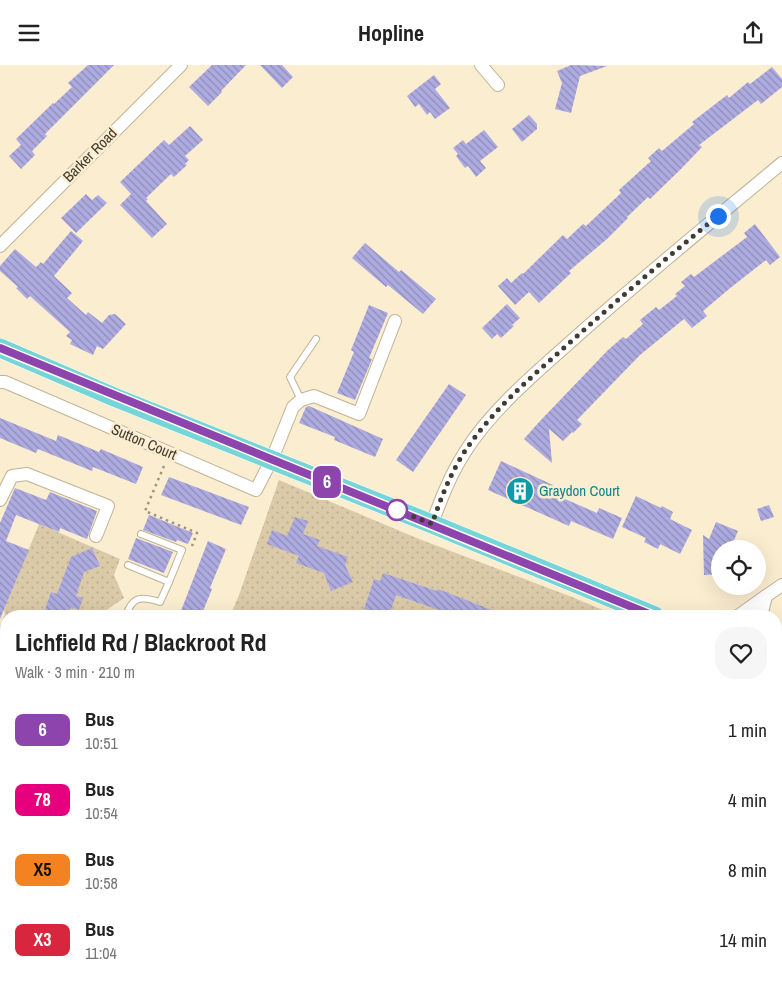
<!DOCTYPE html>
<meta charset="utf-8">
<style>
body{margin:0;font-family:"Archivo Narrow",sans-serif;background:#f6f6f6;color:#222;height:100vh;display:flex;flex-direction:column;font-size:19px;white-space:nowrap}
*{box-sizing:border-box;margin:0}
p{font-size:16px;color:#767676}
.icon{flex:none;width:28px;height:28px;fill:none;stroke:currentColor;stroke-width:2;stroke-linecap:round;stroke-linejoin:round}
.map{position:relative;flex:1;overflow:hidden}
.sheet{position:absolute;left:0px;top:545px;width:782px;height:375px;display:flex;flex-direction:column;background:#fff;border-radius:20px 20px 0 0;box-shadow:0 5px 20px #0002}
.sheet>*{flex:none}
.badge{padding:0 10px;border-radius:8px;font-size:18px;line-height:32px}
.buttons{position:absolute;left:711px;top:475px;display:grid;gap:10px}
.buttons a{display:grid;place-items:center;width:55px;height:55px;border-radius:50%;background:#fff;box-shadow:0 5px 20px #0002;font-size:25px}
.you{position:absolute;width:25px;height:25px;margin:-12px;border:4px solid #fff;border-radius:50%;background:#1a73e8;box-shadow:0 0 0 8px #1a73e833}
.map>.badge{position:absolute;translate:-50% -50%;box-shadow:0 0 0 2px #fff}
.round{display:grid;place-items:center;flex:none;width:52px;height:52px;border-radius:20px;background:#f6f6f6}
.overview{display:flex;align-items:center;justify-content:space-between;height:85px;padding:0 15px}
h1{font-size:24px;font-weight:700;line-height:38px}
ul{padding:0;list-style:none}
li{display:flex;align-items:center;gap:15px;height:70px;padding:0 15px}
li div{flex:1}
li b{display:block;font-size:19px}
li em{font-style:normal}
li .badge{min-width:55px;font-weight:700;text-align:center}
header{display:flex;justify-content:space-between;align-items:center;height:65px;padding:0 15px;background:#fff;font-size:22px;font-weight:700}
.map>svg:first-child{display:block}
</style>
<header><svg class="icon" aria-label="menu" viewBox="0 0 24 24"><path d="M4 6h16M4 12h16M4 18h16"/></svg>Hopline<svg class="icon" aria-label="share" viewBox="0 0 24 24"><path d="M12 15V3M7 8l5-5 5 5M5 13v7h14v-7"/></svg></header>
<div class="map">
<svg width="782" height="920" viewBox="0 0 782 920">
<defs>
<pattern id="garden-dots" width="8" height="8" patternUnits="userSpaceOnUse" patternTransform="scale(1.25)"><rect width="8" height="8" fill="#dacaa8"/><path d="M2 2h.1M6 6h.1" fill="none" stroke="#bcae91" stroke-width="1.8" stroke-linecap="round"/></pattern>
<pattern id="building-back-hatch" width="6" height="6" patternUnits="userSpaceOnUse" patternTransform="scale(1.25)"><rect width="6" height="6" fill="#aeabe1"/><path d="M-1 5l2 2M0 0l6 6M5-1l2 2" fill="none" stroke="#8f8cb7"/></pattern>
</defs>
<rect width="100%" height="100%" fill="#fbedd0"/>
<!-- garden -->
<g fill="url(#garden-dots)">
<polygon points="279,415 419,474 572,532 617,551 230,551 239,530"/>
<polygon points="39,459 120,494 114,510 124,533 98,551 6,551 6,704 0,703 0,561 5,549 4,545"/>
<polygon points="776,616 782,618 782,746 776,770"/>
<polygon points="0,728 6,729 6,914 59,914 81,917 82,914 448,914 459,920 0,920"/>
<polygon points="625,914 743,914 741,920 621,920"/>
</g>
<!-- building -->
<g fill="url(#building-back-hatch)">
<polygon points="88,0 114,0 45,69 47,71 32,86 35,90 21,104 9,91 21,80 16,74 53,38 54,39 72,22 68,18"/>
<polygon points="212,0 246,0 221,26 222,27 208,41 189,22"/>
<polygon points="260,0 282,0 293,12 282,23"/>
<polygon points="571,0 607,1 580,11 571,48 555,44 562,18 557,6"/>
<polygon points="772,2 782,14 782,22 761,39 758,35 699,80 702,82 681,104 650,134 648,132 627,152 628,153 607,174 569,206 571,208 539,238 529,227 515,240 498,221 507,213 511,218 522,208 523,209 563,170 567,174 583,159 586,161 621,128 619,125 651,96 648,93 659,83 662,86 694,59 692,57 727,30 729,33 748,17 750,19"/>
<polygon points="434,10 441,19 435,24 450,43 435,54 430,47 427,50 419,39 415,42 407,31"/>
<polygon points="529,50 537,59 537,64 522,77 512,64"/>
<polygon points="190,61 203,75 185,91 189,95 185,99 187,100 174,112 171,109 146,133 148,134 146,136 167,159 152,173 120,140 131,129 120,117 164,75 169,80"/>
<polygon points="484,65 498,82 480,96 486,103 476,112 468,101 465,103 456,91 458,89 453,83 463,75 466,79"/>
<polygon points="86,129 92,135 98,130 107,138 76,168 61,153"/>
<polygon points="755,159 780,192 770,200 766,195 729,224 703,246 707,251 692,263 684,254 640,290 577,355 582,359 573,368 572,367 563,376 549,364 552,398 524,374 540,356 608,285 623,272 626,274 643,259 640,255 656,242 659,245 677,231 675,229 685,221 681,217 691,209 694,212 747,172 744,168"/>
<polygon points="71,166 83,176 54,211 72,228 67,233 86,250 88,247 102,258 109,250 115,249 126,259 103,284 97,281 93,290 70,279 72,275 66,271 70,267 30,231 27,234 16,223 18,222 0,206 0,201 15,184 36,202 41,197 43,199"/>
<polygon points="365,178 399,207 401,205 436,234 423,249 388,220 386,222 352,193"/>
<polygon points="507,239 520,253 512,260 514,261 501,273 497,269 492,274 482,263"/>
<polygon points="369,240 388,248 369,293 372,294 355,335 337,328 354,287 351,285"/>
<polygon points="449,319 466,330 413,407 396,395"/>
<polygon points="309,341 383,374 375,392 334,375 335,372 299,358 306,342"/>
<polygon points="0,353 56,376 58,370 99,387 101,384 143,402 136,419 93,402 92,406 38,384 36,388 0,373"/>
<polygon points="501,396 553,420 549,427 597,448 599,443 622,453 613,474 571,456 569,461 488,425"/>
<polygon points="169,412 249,442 241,460 161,430"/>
<polygon points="15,423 46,435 50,427 97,446 87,474 60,463 59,467 16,450 6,476 29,485 0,554 0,458"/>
<polygon points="636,431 661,443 662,441 673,447 670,454 692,465 680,489 660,479 658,484 644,477 646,473 622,462"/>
<polygon points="769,440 774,452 761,456 757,444"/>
<polygon points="149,450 193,468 188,479 177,475 176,477 143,465"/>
<polygon points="295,452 308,456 303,469 320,475 317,481 348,492 345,500 353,517 331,526 324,508 296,498 299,491 267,479 272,465 287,471"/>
<polygon points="716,457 738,466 730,484 720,484 720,509 704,510 703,470 709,474"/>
<polygon points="136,473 173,487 164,508 128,494"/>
<polygon points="208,476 226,484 210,523 212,524 201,551 179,551"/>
<polygon points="92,483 100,501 84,507 76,531 83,533 79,545 71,542 68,551 43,551 51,527 57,529 71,492"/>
<polygon points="383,508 437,526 438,524 507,551 456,551 396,530 389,551 364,544 374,514 380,516"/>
</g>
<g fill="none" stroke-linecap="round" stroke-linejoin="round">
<!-- service casing -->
<g stroke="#bfb296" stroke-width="8">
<g id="service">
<polyline points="301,335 290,312 316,274"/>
<polyline points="128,500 169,517 182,485 141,469"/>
<path d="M126 551C132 531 141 531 160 537L169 517"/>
</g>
</g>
<!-- minor casing -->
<g stroke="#bfb296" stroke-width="14">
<g id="minor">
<polyline points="481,0 498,20"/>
<polyline points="0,181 181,0"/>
<polyline points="0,317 5,317 256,425 272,394 293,342 301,335 314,331 359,349 395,256"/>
<polyline points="0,435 12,411 27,409 108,441 96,471"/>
<path d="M432 459C441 433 450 410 465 387 490 347 532 311 567 280 637 217 710 158 782 98"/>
<polyline points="766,531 782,520"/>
<polyline points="738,551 766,531 761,551"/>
<polyline points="0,715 6,716"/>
<polyline points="776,814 782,796"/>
<polyline points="776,839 782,841"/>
<polyline points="468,914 477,920"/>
<polyline points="534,914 543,920"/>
<polyline points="601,920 609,914"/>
</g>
</g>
<!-- primary casing -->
<g stroke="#fff" stroke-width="20">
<g id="primary">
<polyline points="0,283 114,332 432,459 655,551"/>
<polyline points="776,598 782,601"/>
</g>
</g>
<!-- path -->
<polyline stroke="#9e9480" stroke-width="2.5" stroke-dasharray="2.5 4" stroke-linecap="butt" points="164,401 145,446 197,468 192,481"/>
<!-- service -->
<use href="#service" stroke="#fff" stroke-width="6"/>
<!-- minor -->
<use href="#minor" stroke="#fff" stroke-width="12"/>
<!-- primary -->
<use href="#primary" stroke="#76d5d7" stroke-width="19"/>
</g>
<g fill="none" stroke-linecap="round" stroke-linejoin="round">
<!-- line casing -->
<g stroke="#fff" stroke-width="11">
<path id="line" d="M0 283C217 374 436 461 654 551"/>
</g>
<!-- line -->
<use href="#line" stroke="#8e44ad" stroke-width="8"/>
<!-- walk -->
<path stroke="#413b30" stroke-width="5" stroke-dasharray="0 9" d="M397 445 432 459C441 433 450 409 465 386 491 347 530 313 565 282 615 237 666 193 718 151"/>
</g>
<!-- icons -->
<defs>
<g id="building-disc" transform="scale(1.4375)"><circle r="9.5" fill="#0f9aa8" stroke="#fbedd0"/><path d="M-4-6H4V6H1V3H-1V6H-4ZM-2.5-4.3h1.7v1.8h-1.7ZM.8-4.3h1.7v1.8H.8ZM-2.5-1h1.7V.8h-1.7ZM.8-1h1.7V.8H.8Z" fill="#fff"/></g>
</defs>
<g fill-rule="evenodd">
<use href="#building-disc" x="520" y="426"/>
</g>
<!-- markers -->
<circle fill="#fff" stroke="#8e44ad" stroke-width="2.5" cx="397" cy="445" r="10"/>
<g text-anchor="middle" stroke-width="5" stroke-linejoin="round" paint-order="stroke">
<!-- street labels -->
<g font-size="15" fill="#413b30" stroke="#fbedd0">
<text transform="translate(90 90) rotate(-45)" y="5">Barker Road</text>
<text transform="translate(144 377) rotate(23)" y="5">Sutton Court</text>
</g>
<!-- culture labels -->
<g font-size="15" fill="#0d838f" stroke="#fbedd0" text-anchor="start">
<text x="539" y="431">Graydon Court</text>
</g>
</g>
</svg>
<div class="buttons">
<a><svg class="icon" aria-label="locate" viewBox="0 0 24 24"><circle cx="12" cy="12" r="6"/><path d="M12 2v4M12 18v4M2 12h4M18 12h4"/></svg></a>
</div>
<div class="you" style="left:718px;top:151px"></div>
<b class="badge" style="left:327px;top:417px;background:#8e44ad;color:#fff">6</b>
<section class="sheet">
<div class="overview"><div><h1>Lichfield Rd / Blackroot Rd</h1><p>Walk · 3 min · 210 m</p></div><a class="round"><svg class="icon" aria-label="heart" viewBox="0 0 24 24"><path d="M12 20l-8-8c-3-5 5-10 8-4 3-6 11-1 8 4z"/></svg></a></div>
<ul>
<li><span class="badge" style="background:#8e44ad;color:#fff">6</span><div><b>Bus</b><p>10:51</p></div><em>1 min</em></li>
<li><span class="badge" style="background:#e6007e;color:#fff">78</span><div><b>Bus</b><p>10:54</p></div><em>4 min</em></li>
<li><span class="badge" style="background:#f58220;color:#111">X5</span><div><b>Bus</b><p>10:58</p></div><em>8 min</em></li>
<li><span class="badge" style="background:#d7263d;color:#fff">X3</span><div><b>Bus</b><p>11:04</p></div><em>14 min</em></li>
</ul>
</section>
</div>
